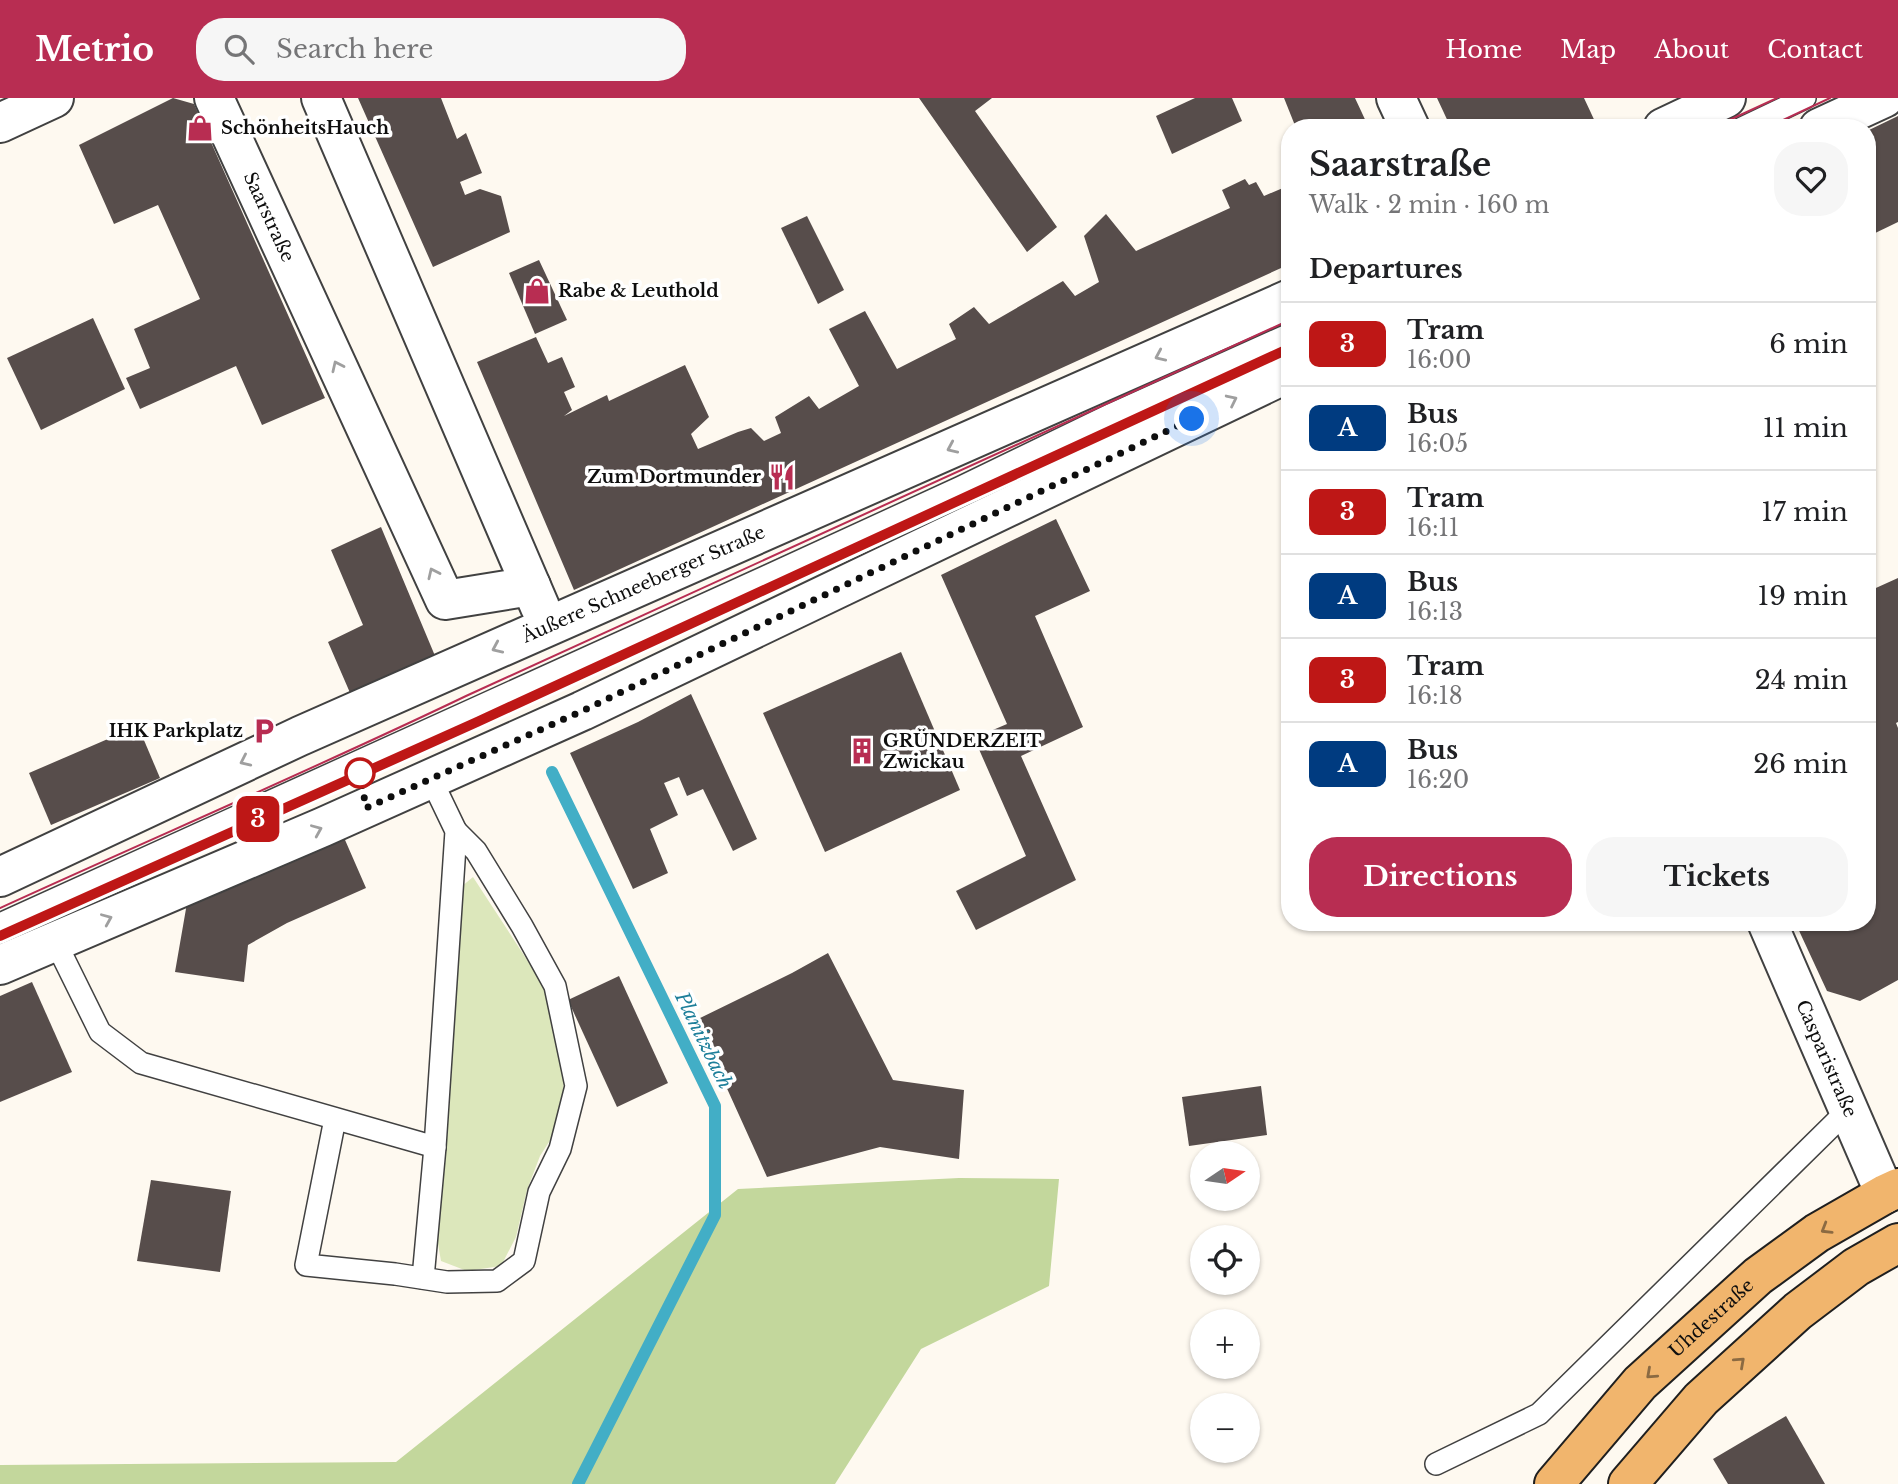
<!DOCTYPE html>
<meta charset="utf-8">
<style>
body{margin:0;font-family:"Libre Baskerville",serif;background:#f6f6f6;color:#202124;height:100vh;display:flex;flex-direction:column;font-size:26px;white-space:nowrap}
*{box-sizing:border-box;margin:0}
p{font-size:23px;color:#757577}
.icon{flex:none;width:38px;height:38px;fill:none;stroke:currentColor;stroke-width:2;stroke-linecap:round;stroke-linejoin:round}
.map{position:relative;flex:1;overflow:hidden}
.side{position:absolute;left:1281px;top:21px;width:595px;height:812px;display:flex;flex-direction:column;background:#fff;border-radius:28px;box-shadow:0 2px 5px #0004}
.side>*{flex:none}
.badge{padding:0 14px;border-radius:10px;font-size:24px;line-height:46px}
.needle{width:46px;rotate:77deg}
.buttons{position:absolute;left:1190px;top:1043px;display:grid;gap:14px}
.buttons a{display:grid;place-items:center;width:70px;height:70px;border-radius:50%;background:#fff;box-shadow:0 2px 5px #0004;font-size:35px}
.you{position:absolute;width:35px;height:35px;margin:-18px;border:5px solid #fff;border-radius:50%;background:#1a73e8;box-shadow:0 0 0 10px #1a73e833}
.map>.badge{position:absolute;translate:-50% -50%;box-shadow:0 0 0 4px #fff}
h2{padding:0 28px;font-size:26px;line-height:63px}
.round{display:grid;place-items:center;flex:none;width:74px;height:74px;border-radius:28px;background:#f6f6f6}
.overview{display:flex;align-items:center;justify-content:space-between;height:119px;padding:0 28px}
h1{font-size:33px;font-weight:700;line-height:52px}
.action{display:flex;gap:14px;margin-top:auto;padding:14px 28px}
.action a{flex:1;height:80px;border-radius:28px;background:#b82d52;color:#fff;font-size:28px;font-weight:700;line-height:80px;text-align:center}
.action a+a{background:#f6f6f6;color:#202124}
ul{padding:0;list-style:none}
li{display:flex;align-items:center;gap:21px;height:84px;padding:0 28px;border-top:2px solid #e0e0e0}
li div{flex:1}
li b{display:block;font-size:26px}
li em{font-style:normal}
li .badge{min-width:77px;font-weight:700;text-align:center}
header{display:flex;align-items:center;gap:42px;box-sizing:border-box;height:98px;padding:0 35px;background:#b82d52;color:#fff}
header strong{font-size:33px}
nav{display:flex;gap:38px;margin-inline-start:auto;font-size:24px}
.search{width:490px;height:63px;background:#f6f6f6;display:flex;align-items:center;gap:18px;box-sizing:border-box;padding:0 24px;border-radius:28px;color:#757577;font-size:26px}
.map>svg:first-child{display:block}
</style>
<header>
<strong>Metrio</strong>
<div class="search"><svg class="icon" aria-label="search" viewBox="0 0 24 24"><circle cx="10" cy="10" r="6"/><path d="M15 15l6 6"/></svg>Search here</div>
<nav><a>Home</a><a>Map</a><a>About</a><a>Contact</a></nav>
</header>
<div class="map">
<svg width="1898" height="1386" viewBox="0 0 1898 1386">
<rect width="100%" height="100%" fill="#fef9f0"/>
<!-- green -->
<polygon fill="#dce7bb" points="473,779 544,888 565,977 558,1030 540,1058 527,1092 516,1139 501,1168 467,1173 441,1163 437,1140 461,789"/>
<!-- forest -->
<polygon fill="#c3d79c" points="959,1080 1059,1081 1049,1188 921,1251 835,1386 0,1386 0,1367 396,1364 738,1091"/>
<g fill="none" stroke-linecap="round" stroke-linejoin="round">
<!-- stream -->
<polyline stroke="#42aec6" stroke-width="12" points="552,674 715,1008 715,1117 578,1386"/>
</g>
<!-- building -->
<g fill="#574d4b">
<polygon points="173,0 194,6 325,300 262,327 236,268 140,311 126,280 150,270 134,231 200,201 158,107 114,126 79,47"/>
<polygon points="358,0 441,0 457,41 466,35 482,75 460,84 465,97 480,91 501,98 510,134 433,169"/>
<polygon points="919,0 992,0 975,13 1057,129 1027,154"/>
<polygon points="1195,0 1232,0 1242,23 1172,56 1156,18"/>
<polygon points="1284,0 1355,0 1369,30 1296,30"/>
<polygon points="1437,0 1584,0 1598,30 1451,30"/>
<polygon points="1898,18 1898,124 1867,139 1867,33"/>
<polygon points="1245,81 1249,87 1256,84 1264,98 1290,87 1290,166 574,492 477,264 536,239 548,265 562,259 575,289 564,294 572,312 564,318 607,297 609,303 685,267 709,319 691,336 698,351 738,334 751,330 764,343 781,335 775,319 809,298 819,311 859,288 829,231 865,213 897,271 956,241 949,226 974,209 989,226 1063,183 1075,198 1099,184 1084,138 1106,116 1136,153 1230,110 1222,92"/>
<polygon points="807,118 844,192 818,206 781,130"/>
<polygon points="539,162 567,222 535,236 509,175"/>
<polygon points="93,220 125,291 41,332 7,260"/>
<polygon points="1056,421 1090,493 1035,518 1083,629 1021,658 1076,782 976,832 956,793 1026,758 974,640 1007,626 941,477"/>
<polygon points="381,429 438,565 354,604 328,544 363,527 331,452"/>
<polygon points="1898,480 1898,624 1896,625 1898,630 1898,882 1860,903 1827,893 1795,824 1867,824 1867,494"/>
<polygon points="901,554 960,692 825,754 763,615"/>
<polygon points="691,596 757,741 733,753 703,691 687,698 679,679 664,685 678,717 650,731 668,775 633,791 570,655 638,624"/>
<polygon points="138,628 160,680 51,727 29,675"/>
<polygon points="342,735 366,790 287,825 248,847 244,884 175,874 187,805"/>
<polygon points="828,855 893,982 964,992 959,1061 880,1049 767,1079 696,922 792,875"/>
<polygon points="619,878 668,985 617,1009 568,902"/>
<polygon points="32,884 72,974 0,1004 0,898"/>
<polygon points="1261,988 1267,1037 1189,1048 1182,999"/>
<polygon points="151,1082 231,1093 220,1174 137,1163"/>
<polygon points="1786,1318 1825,1386 1728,1386 1713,1361"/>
</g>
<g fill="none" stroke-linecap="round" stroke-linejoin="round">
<!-- lane casing -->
<g stroke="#414141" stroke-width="24">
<g id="lane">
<polyline points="1742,30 1805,0"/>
<polyline points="0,826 767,478 961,389 1112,316 1290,236"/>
<polyline points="55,843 100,934 141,965 435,1049 456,733 431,681"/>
<polyline points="335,1021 306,1167 395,1176 447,1184 497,1183 524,1163 539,1094 560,1051 576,988 555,888 522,828 476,753 456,733"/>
<polyline points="423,1180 435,1049"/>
<polyline points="1436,1366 1539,1316 1848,1012"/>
</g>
</g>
<!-- street casing -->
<g stroke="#414141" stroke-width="42">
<g id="street">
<path id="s1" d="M214 0 445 502 531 488"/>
<polyline points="321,0 540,509"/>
<polyline points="1396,0 1410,30"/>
<polyline points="0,25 54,0"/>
<polyline points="1663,30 1726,0"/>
<polyline points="1819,30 1884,0"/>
<path id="s2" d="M0 779 300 638 1290 201"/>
<path id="s3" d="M1767 824 1885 1096"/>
<polyline points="0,867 323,729 582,613 1290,274"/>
</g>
</g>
<!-- primary casing -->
<g stroke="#1f1f1f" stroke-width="42">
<g id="primary">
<path id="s4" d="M1554 1386 1640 1285 1758 1178 1817 1135 1885 1096 1898 1090"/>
<polyline points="1628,1386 1701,1301 1798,1213 1856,1169 1898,1145"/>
</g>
</g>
<!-- lane -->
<use href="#lane" stroke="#fff" stroke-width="21"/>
<!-- street -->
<use href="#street" stroke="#fff" stroke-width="38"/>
<!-- primary -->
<use href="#primary" stroke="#f1b56d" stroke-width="38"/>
<!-- tram -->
<g stroke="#b82d52" stroke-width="2">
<polyline points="1712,30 1777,0"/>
<polyline points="1766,30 1830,0"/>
<path d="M0 810C155 739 312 672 466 598L1290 222"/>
<polyline points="0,838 477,624 1290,250"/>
</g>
</g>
<!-- one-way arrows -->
<defs><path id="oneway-chevron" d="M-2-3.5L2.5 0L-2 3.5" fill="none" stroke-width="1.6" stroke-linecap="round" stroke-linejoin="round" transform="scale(1.75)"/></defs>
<g stroke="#9f9f9f">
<use href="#oneway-chevron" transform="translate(1160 258) rotate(156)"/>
<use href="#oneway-chevron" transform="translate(337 268) rotate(-115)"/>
<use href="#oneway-chevron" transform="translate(1232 302) rotate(-26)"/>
<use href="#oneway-chevron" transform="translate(952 350) rotate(156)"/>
<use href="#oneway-chevron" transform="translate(433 475) rotate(-115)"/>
<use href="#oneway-chevron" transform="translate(497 550) rotate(156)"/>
<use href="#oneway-chevron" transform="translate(245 663) rotate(155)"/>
<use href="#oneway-chevron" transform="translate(317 732) rotate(-23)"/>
<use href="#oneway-chevron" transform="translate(107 821) rotate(-23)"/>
</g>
<g stroke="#8b6a42">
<use href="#oneway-chevron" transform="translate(1826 1131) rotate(149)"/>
<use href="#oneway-chevron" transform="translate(1740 1264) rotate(-42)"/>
<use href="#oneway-chevron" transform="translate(1651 1276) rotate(138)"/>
</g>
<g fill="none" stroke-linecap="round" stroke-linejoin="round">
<!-- line casing -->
<g stroke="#fff" stroke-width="16">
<polyline id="line" points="0,838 477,624 1290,250"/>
</g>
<!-- line -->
<use href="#line" stroke="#be1716" stroke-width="10"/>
<!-- walk -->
<polyline stroke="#0e0e0e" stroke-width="7" stroke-dasharray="0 12.6" points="360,675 366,710 582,613 1192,321"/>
</g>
<!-- icons -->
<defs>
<g id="shop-bare" transform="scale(2.1)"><path d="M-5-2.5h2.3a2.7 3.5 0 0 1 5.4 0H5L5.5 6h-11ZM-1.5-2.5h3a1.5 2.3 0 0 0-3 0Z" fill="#b82d52" stroke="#fff" stroke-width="2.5" paint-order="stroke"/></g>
<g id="restaurant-bare" transform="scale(2.1)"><path d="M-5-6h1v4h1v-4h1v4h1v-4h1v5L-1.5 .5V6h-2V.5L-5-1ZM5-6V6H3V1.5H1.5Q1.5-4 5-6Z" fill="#b82d52" stroke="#fff" stroke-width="2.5" paint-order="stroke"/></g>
<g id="parking-bare" transform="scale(2.1)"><path d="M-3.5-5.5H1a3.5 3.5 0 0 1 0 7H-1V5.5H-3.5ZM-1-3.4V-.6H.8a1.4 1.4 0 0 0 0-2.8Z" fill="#b82d52" stroke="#fff" stroke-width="2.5" paint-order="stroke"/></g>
<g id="building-bare" transform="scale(2.1)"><path d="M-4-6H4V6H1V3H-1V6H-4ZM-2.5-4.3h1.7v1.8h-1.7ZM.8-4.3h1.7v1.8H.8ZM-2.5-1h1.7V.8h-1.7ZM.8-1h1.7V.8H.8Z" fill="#b82d52" stroke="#fff" stroke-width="2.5" paint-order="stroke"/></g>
</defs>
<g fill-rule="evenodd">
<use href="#shop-bare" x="200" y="30"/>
<use href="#shop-bare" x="537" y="193"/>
<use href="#restaurant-bare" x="782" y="379"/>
<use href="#parking-bare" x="264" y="633"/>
<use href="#building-bare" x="862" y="653"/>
</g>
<!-- markers -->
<circle fill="#fff" stroke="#be1716" stroke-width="3.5" cx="360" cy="675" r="14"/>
<g text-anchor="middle" stroke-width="7" stroke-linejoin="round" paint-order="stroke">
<!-- poi labels -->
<g font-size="18" font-weight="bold" fill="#0e0e0e" stroke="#fff" text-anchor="start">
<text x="221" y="36">SchönheitsHauch</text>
<text x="558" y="199">Rabe &amp; Leuthold</text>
<text x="761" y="385" text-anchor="end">Zum Dortmunder</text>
<text x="243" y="639" text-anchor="end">IHK Parkplatz</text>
<text x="883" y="649">GRÜNDERZEIT<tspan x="883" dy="21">Zwickau</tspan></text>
</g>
<!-- street labels -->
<g font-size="18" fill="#0e0e0e" stroke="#fff">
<text dy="6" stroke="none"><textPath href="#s1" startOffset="131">Saarstraße</textPath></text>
<text dy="6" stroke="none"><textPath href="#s2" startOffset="707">Äußere Schneeberger Straße</textPath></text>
<text dy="6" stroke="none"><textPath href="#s3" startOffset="149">Casparistraße</textPath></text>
<text dy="6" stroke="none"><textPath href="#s4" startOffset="229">Uhdestraße</textPath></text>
</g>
<!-- water labels -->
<g font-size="19" font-style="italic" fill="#1e7f9a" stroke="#fff">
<text transform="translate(704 942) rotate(64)" y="7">Planitzbach</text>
</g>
</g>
</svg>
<div class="buttons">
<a><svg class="needle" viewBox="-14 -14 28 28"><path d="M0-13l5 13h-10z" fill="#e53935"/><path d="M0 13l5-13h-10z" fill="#757577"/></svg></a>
<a><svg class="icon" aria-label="locate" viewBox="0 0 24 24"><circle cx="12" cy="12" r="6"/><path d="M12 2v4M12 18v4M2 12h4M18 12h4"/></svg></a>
<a>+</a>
<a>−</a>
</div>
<div class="you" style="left:1192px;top:321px"></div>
<b class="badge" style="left:258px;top:721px;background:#be1716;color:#fff">3</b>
<section class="side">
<div class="overview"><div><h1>Saarstraße</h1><p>Walk · 2 min · 160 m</p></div><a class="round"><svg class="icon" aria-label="heart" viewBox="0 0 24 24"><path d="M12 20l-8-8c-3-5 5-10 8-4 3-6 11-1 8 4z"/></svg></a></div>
<h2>Departures</h2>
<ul>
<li><span class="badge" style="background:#be1716;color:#fff">3</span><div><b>Tram</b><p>16:00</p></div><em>6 min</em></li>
<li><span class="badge" style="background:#003b80;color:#fff">A</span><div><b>Bus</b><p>16:05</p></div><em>11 min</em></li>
<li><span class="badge" style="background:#be1716;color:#fff">3</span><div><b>Tram</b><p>16:11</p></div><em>17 min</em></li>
<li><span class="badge" style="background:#003b80;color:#fff">A</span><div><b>Bus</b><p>16:13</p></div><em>19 min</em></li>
<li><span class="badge" style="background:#be1716;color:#fff">3</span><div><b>Tram</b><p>16:18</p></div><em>24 min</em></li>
<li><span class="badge" style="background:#003b80;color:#fff">A</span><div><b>Bus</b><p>16:20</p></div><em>26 min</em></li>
</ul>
<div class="action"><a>Directions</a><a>Tickets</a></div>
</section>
</div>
